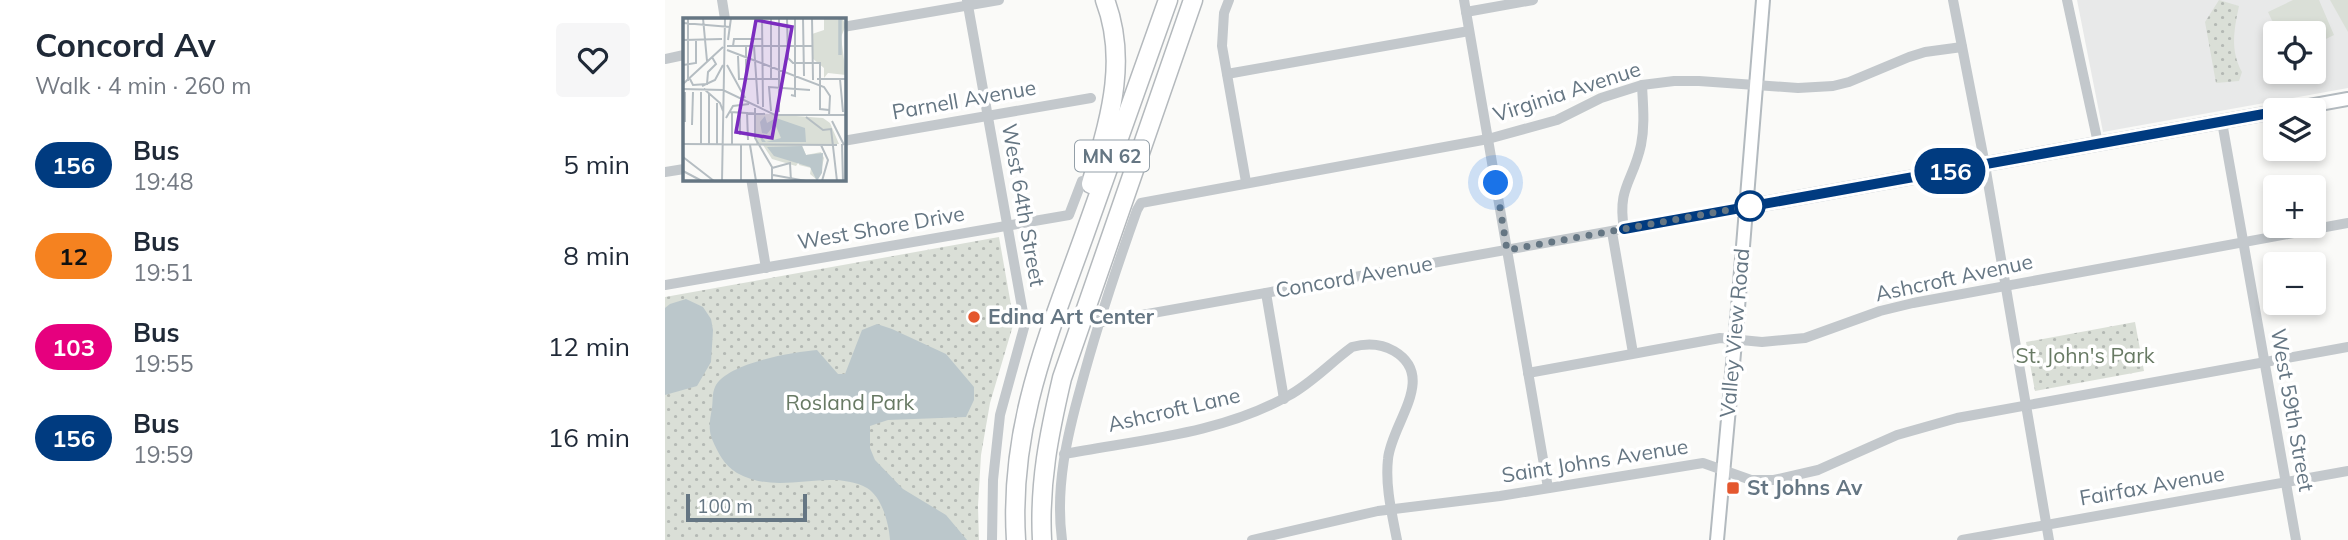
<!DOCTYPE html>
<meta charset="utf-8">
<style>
body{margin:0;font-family:Mulish,sans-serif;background:#f6f6f7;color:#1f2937;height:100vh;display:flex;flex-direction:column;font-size:26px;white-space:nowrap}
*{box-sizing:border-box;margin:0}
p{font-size:23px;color:#747a83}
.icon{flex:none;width:38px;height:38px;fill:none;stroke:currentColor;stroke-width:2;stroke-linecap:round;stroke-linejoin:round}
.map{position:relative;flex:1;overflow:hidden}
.drawer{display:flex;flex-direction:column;background:#fff;width:665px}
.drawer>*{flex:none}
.badge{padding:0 14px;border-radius:23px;font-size:24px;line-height:46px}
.tools{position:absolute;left:1598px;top:21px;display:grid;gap:14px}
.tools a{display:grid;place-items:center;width:63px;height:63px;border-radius:7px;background:#fff;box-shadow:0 4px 10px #0003;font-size:35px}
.scale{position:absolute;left:21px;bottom:18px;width:121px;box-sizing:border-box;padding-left:7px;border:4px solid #657683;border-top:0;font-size:19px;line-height:24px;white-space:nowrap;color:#657683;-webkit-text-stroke:5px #fff;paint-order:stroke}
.you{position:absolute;width:35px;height:35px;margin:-18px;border:5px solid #fff;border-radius:50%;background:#1a73e8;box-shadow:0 0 0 10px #1a73e833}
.map>.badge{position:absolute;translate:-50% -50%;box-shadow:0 0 0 4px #fff}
.round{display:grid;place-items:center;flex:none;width:74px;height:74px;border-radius:7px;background:#f6f6f7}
.overview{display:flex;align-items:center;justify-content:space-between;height:119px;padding:0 35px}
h1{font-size:33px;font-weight:700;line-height:52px}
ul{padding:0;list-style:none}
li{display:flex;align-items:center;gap:21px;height:91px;padding:0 35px}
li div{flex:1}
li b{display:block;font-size:26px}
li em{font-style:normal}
li .badge{min-width:77px;font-weight:700;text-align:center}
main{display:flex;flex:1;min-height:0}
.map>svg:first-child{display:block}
</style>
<main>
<section class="drawer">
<div class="overview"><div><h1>Concord Av</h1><p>Walk · 4 min · 260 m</p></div><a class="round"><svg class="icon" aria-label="heart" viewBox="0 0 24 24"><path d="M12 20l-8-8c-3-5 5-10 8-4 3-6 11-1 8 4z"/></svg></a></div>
<ul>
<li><span class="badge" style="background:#003b80;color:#fff">156</span><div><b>Bus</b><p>19:48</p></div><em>5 min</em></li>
<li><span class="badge" style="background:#f58220;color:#111">12</span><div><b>Bus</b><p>19:51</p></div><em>8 min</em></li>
<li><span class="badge" style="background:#e6007e;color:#fff">103</span><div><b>Bus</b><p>19:55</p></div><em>12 min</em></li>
<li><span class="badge" style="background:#003b80;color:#fff">156</span><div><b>Bus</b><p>19:59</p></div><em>16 min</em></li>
</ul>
</section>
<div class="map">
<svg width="1683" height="540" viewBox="0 0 1683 540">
<defs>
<pattern id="grass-dots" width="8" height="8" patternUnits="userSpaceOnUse" patternTransform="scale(1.75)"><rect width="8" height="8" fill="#dadfd7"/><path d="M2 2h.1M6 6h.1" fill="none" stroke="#b4b9b4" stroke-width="1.8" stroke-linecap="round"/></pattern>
</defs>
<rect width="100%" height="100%" fill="#fafaf8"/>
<!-- built -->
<path fill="#e8e9e9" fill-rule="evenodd" d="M1412 0H1683V88L1438 132ZM1610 33H1648V72H1610Z"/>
<!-- grass -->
<g fill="url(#grass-dots)">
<path d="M1554 0 1574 6C1569 30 1565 50 1577 72L1574 81 1551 83 1540 22Z"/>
<polygon points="334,237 349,322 325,403 316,455 313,506 314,540 0,540 0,297"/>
<polygon points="1470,322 1479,371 1370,391 1361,342"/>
</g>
<!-- garden -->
<g fill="#dadfd7">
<polygon points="1628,0 1654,0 1669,35 1649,45 1648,33 1613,33 1603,12"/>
<polygon points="1665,0 1683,0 1683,32"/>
</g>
<!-- water -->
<g fill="#bbc7cb">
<polygon points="21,299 38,307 46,319 48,330 46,362 32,386 0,395 0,308 5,304"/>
<path d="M212 324 227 329 281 354 309 387V400L301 417 223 420 205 426V448L210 460 238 489 281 515 302 540H225C224 524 217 497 202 488 163 467 114 497 72 473 59 465 53 453 47 439 43 428 45 420 47 408 48 402 47 393 50 387 61 363 128 352 152 350L173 374H180L197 330Z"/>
</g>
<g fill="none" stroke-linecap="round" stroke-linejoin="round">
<!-- secondary casing -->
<g stroke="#b3babf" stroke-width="16">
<g id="secondary">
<polyline points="1621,110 1683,99"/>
<polyline points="1081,207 1610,112"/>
<polyline points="1052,540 1072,320 1098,0"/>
</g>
</g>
<!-- highway casing -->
<g stroke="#b4b9bd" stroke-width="21">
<g id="highway">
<path d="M426 184C443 123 464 63 440 0"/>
<path d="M351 540C344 427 382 339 419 236 447 157 475 79 503 0"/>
<path d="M377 540C374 483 384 434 397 378L528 0"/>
</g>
</g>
<!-- street -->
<g stroke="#c3c8cc" stroke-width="10">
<polyline points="57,0 60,19"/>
<polyline points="302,0 360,324 335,415 328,480 327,540"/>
<polyline points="564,0 559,13 557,46 581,182"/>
<polyline points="799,0 883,488"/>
<polyline points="1288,0 1320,165 1384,540"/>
<polyline points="1402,0 1433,143"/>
<polyline points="801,12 868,0"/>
<polyline points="178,27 334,0"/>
<polyline points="0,59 19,55"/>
<polyline points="562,74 804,31"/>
<polyline points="1557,122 1631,540"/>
<polyline points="178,141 426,98"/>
<polyline points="0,172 19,169"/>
<polyline points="86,178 101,268"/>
<path d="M959 229C952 187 968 182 976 145 980 125 978 106 977 85"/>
<polyline points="947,232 968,353"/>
<polyline points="0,285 404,215 417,181"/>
<polyline points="601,293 619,399"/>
<polyline points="432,323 1081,207"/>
<polyline points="863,373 1055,338 1097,342 1140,338 1215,311 1248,303 1683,223"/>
<path d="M399 454C473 440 556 434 623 396 647 383 665 363 687 347 702 343 715 343 729 351 773 377 726 424 723 459 720 486 727 514 732 540"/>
<path d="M397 540C390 487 402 436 416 386 432 326 451 269 472 210L476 203 823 139 892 120 936 98 977 85 1009 81H1034L1133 88 1168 86 1184 82 1244 57 1260 52 1297 47"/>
<polyline points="587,540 713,511 835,496 1038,463 1086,480 1109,480 1153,470 1232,435 1292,418 1683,347"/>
<polyline points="1297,540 1683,471"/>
</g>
<!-- secondary -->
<use href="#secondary" stroke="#fff" stroke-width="12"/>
<!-- highway -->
<use href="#highway" stroke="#fff" stroke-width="18"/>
</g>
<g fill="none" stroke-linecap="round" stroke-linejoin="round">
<!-- line casing -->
<g stroke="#fff" stroke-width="16">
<polyline id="line" points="959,229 1610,112"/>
</g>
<!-- line -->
<use href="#line" stroke="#003b80" stroke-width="10"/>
<!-- walk -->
<polyline stroke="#657683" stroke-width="7" stroke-dasharray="0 12.6" points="831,183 842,250 1085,206"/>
</g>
<!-- markers -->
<circle fill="#fff" stroke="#003b80" stroke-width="3.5" cx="1085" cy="206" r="14"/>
<g fill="#e4572e" stroke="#fff" stroke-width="2.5">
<circle cx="309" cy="317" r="7"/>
<rect x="1061" y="481" width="14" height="14" rx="3.5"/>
</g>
<g text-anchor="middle" stroke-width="7" stroke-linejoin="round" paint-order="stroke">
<!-- shield labels -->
<rect fill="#fff" stroke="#939fa8" stroke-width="2" x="410" y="140.5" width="74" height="31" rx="5"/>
<g font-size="19" font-weight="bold" fill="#657683">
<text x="447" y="163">MN 62</text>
</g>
<!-- street labels -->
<g font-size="21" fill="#657683" stroke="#fff">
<text transform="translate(902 92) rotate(-18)" y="7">Virginia Avenue</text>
<text transform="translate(299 100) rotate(-10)" y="7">Parnell Avenue</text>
<text transform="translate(358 205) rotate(80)" y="7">West 64th Street</text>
<text transform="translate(216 228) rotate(-10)" y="7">West Shore Drive</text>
<text transform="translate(689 277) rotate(-10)" y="7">Concord Avenue</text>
<text transform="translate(1289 278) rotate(-12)" y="7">Ashcroft Avenue</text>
<text transform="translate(1070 333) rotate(-85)" y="7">Valley View Road</text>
<text transform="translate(509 410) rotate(-13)" y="7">Ashcroft Lane</text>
<text transform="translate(1627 410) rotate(80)" y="7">West 59th Street</text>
<text transform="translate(930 461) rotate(-9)" y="7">Saint Johns Avenue</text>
<text transform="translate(1487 486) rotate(-10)" y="7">Fairfax Avenue</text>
</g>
<!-- poi labels -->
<g font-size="21" font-weight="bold" fill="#657683" stroke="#fff" text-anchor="start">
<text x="323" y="324">Edina Art Center</text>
<text x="1082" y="495">St Johns Av</text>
</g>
<!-- park labels -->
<g font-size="21" fill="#687a64" stroke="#fff">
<text x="1420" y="363">St. John's Park</text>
<text x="185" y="410">Rosland Park</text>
</g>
</g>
<!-- overview -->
<g transform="translate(18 18)">
<rect width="163" height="163" fill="#fafaf8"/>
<path d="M141 0H159L163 7 158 19 163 57 145 55 141 60V50L129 40V16L141 12ZM73 95 140 100 147 105 156 126 119 127 123 137 138 134 141 140 137 158 133 161 127 156 128 150 116 147 117 142 113 148 89 141 80 127 73 126Z" fill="#dadfd7"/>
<path d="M82 98 84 105 93 100 122 110 123 124H79L75 115 83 124 98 120 92 106 84 116 79 115 77 104ZM119 128 123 137 140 135 139 155 134 163 127 149 91 138 84 129Z" fill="#bbc7cb"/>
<path fill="none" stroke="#bbc7cb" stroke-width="3.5" d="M157 0V37"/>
<path fill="none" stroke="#b5bdc2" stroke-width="2" d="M20 0 24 43M79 0 80 89M88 0V61M96 0V94M104 0 105 40 110 45H137V91L146 92M120 0 121 58M129 0 130 62M0 5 47 9M0 22 39 21M45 22 48 0M44 28H129M50 28 51 21H79M63 28V61M71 28 75 86M44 32 141 69 147 78 146 98M55 38 56 61H96M0 47 13 45V22M44 47 62 80M7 61 10 67 24 66 25 54 33 46 29 39M134 61H163M157 61 160 94M5 63V0M0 66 40 29M19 68 32 62 40 47M0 71 40 72 92 97H163M21 71 37 85 40 93M108 77 112 78V0M72 90V120L89 149V163M88 93 86 69 127 72M47 94 82 96M64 94 65 122M123 99 140 112 148 111 154 163M43 100 50 88 66 86M149 103 161 127M2 104V74M9 107 10 74M57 117V91M0 126 154 127M18 126V74M26 126V76M34 126V85M159 126 160 163M49 127V94M67 127 73 163M138 127 145 142 139 163M0 139 31 163M89 150 107 145 108 163M0 153 19 163M90 157 123 163M39 163 42 0M58 163V127"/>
<path fill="#7b2cbf" fill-opacity="0.15" stroke="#7b2cbf" stroke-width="3.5" d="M73 2 109 9 89 120 53 114Z"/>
<rect width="163" height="163" fill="none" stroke="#657683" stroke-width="3.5"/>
</g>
</svg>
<div class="tools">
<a><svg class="icon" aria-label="locate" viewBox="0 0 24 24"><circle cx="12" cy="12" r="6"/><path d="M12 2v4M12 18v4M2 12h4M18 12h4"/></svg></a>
<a><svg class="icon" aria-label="layers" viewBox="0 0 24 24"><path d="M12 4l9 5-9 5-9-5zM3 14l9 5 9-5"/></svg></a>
<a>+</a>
<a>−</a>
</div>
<div class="scale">100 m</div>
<div class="you" style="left:831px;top:183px"></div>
<b class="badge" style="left:1285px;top:171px;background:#003b80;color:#fff">156</b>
</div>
</main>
